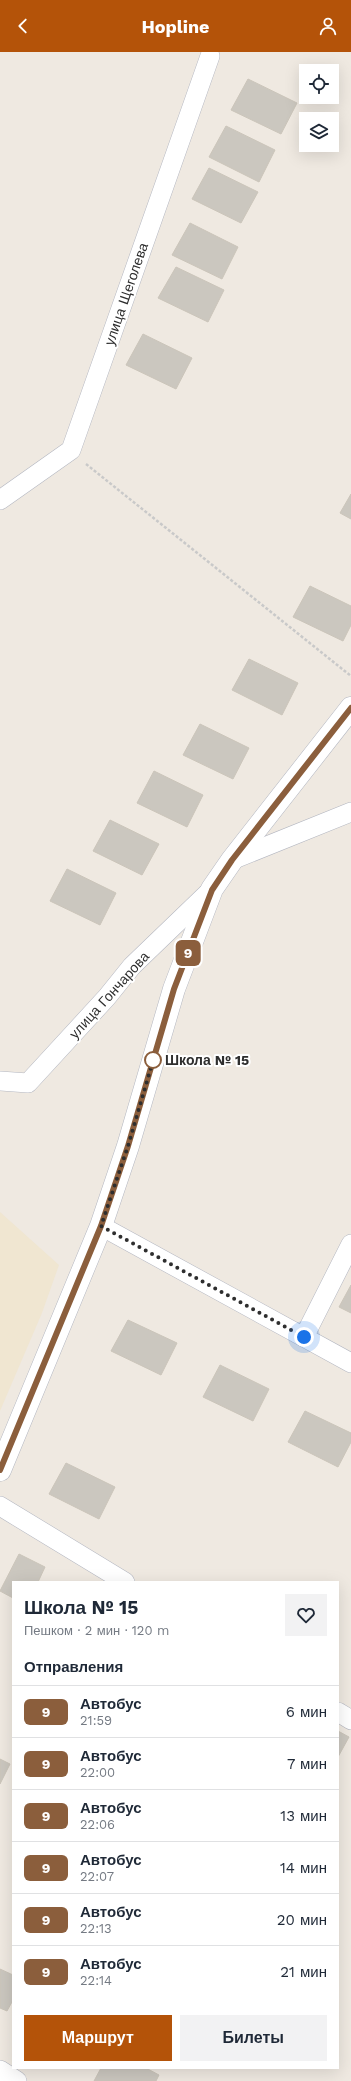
<!DOCTYPE html>
<html lang="ru">
<meta charset="utf-8">
<style>
body{margin:0;font-family:"Work Sans",sans-serif;background:#f2f2f3;color:#1f2937;height:100vh;display:flex;flex-direction:column;font-size:15px;white-space:nowrap}
*{box-sizing:border-box;margin:0}
p{font-size:13px;color:#747a83}
.icon{flex:none;width:22px;height:22px;fill:none;stroke:currentColor;stroke-width:2;stroke-linecap:round;stroke-linejoin:round}
.map{position:relative;flex:1;overflow:hidden}
.sheet{position:absolute;left:12px;top:1529px;width:327px;height:488px;display:flex;flex-direction:column;background:#fff;border-radius:0px;box-shadow:0 4px 16px #0002}
.sheet>*{flex:none}
.badge{padding:0 8px;border-radius:6px;font-size:14px;line-height:26px}
.controls{position:absolute;left:299px;top:12px;display:grid;gap:8px}
.controls a{display:grid;place-items:center;width:40px;height:40px;border-radius:0px;background:#fff;box-shadow:0 4px 16px #0002;font-size:20px}
.you{position:absolute;width:20px;height:20px;margin:-10px;border:3px solid #fff;border-radius:50%;background:#1a73e8;box-shadow:0 0 0 6px #1a73e833}
.map>.badge{position:absolute;translate:-50% -50%;box-shadow:0 0 0 2px #fff}
h2{padding:0 12px;font-size:15px;line-height:36px}
.round{display:grid;place-items:center;flex:none;width:42px;height:42px;border-radius:0px;background:#f2f2f3}
.headline{display:flex;align-items:center;justify-content:space-between;height:68px;padding:0 12px}
h1{font-size:19px;font-weight:700;line-height:30px}
.primary-button{display:flex;gap:8px;margin-top:auto;padding:8px 12px}
.primary-button a{flex:1;height:46px;border-radius:0px;background:#b45309;color:#fff;font-size:16px;font-weight:700;line-height:46px;text-align:center}
.primary-button a+a{background:#f2f2f3;color:#1f2937}
ul{padding:0;list-style:none}
li{display:flex;align-items:center;gap:12px;height:52px;padding:0 12px;border-top:1px solid #e0e1e3}
li div{flex:1}
li b{display:block;font-size:15px}
li em{font-style:normal}
li .badge{min-width:44px;font-weight:700;text-align:center}
header{display:flex;justify-content:space-between;align-items:center;height:52px;padding:0 12px;background:#b45309;color:#fff;font-size:18px;font-weight:700}
.map>svg:first-child{display:block}
</style>
<header><svg class="icon" aria-label="back" viewBox="0 0 24 24"><path d="M15 5l-7 7 7 7"/></svg>Hopline<svg class="icon" aria-label="person" viewBox="0 0 24 24"><circle cx="12" cy="8" r="4"/><path d="M4 21q1-7 8-7t8 7"/></svg></header>
<div class="map">
<svg width="351" height="2029" viewBox="0 0 351 2029">
<rect width="100%" height="100%" fill="#efe9e1"/>
<!-- education -->
<polygon fill="#f0e6d1" points="0,1160 59,1213 42,1261 0,1359"/>
<!-- building -->
<g fill="#cbc7bf" stroke="#cbc5ba">
<polygon points="248,27 297,51 281,82 231,58"/>
<polygon points="226,74 275,98 259,130 209,105"/>
<polygon points="209,116 258,140 241,171 192,147"/>
<polygon points="190,171 238,195 222,227 172,203"/>
<polygon points="176,215 224,238 208,270 158,246"/>
<polygon points="143,282 192,306 176,337 126,313"/>
<polygon points="351,442 351,467 340,461"/>
<polygon points="310,534 351,554 351,573 343,589 293,565"/>
<polygon points="249,607 298,631 282,663 232,638"/>
<polygon points="200,672 249,696 233,727 183,703"/>
<polygon points="154,719 203,743 187,775 137,751"/>
<polygon points="110,768 159,792 142,823 93,799"/>
<polygon points="67,817 116,841 100,873 50,849"/>
<polygon points="351,1233 351,1261 339,1255"/>
<polygon points="128,1268 177,1291 161,1323 111,1299"/>
<polygon points="220,1313 269,1337 253,1369 203,1345"/>
<polygon points="305,1359 351,1381 351,1390 338,1415 288,1390"/>
<polygon points="66,1411 115,1435 99,1467 49,1442"/>
<polygon points="19,1502 45,1515 38,1530 13,1530 13,1546 0,1539"/>
<polygon points="338,1679 349,1685 338,1705"/>
<polygon points="0,1707 10,1712 0,1732"/>
<polygon points="0,1917 13,1923 13,1948 7,1959 0,1956"/>
<polygon points="101,2016 146,2016 159,2023 156,2029 94,2029"/>
</g>
<g fill="none" stroke-linecap="round" stroke-linejoin="round">
<!-- minor casing -->
<g stroke="#b4b7c1" stroke-width="20">
<g id="minor">
<polyline points="0,448 71,398 210,4"/>
<polyline points="232,808 351,760"/>
<polyline points="0,1029 28,1031 107,945 132,914 211,838"/>
<polyline points="101,1174 351,1311"/>
<polyline points="304,1285 351,1192"/>
<polyline points="0,1454 125,1530"/>
<polyline points="338,1660 351,1668"/>
<polyline points="0,2018 17,2029"/>
</g>
</g>
<!-- tertiary casing -->
<g stroke="#b4b7c1" stroke-width="23">
<polyline id="tertiary" points="0,1418 101,1174 128,1094 174,937 212,837 232,808 351,656"/>
</g>
<!-- path -->
<polyline stroke="#c9c9c9" stroke-width="2.5" stroke-dasharray="3 2" stroke-linecap="butt" points="86,412 351,624"/>
<!-- minor -->
<use href="#minor" stroke="#fff" stroke-width="19"/>
<!-- tertiary -->
<use href="#tertiary" stroke="#fff" stroke-width="22"/>
</g>
<g fill="none" stroke-linecap="round" stroke-linejoin="round">
<!-- line casing -->
<g stroke="#fff" stroke-width="9">
<polyline id="line" points="0,1418 101,1174 128,1094 174,937 212,838 232,808 351,656"/>
</g>
<!-- line -->
<use href="#line" stroke="#8b5e3c" stroke-width="6"/>
<!-- walk -->
<polyline stroke="#2e2e2e" stroke-width="4" stroke-dasharray="0 7.2" points="153,1008 155,1002 128,1094 101,1174 304,1285"/>
</g>
<!-- markers -->
<circle fill="#fff" stroke="#8b5e3c" stroke-width="2" cx="153" cy="1008" r="8"/>
<g text-anchor="middle" stroke-width="4" stroke-linejoin="round" paint-order="stroke">
<!-- street labels -->
<g font-size="14" fill="#2e2e2e" stroke="#fff">
<text transform="translate(126 242) rotate(-71)" y="5">улица Щеголева</text>
<text transform="translate(109 943) rotate(-48)" y="5">улица Гончарова</text>
</g>
<!-- stop labels -->
<g font-size="14" font-weight="bold" fill="#2e2e2e" stroke="#fff" text-anchor="start">
<text x="165" y="1013">Школа № 15</text>
</g>
</g>
</svg>
<div class="controls">
<a><svg class="icon" aria-label="locate" viewBox="0 0 24 24"><circle cx="12" cy="12" r="6"/><path d="M12 2v4M12 18v4M2 12h4M18 12h4"/></svg></a>
<a><svg class="icon" aria-label="layers" viewBox="0 0 24 24"><path d="M12 4l9 5-9 5-9-5zM3 14l9 5 9-5"/></svg></a>
</div>
<div class="you" style="left:304px;top:1285px"></div>
<b class="badge" style="left:188px;top:901px;background:#8b5e3c;color:#fff">9</b>
<section class="sheet">
<div class="headline"><div><h1>Школа № 15</h1><p>Пешком · 2 мин · 120 m</p></div><a class="round"><svg class="icon" aria-label="heart" viewBox="0 0 24 24"><path d="M12 20l-8-8c-3-5 5-10 8-4 3-6 11-1 8 4z"/></svg></a></div>
<h2>Отправления</h2>
<ul>
<li><span class="badge" style="background:#8b5e3c;color:#fff">9</span><div><b>Автобус</b><p>21:59</p></div><em>6 мин</em></li>
<li><span class="badge" style="background:#8b5e3c;color:#fff">9</span><div><b>Автобус</b><p>22:00</p></div><em>7 мин</em></li>
<li><span class="badge" style="background:#8b5e3c;color:#fff">9</span><div><b>Автобус</b><p>22:06</p></div><em>13 мин</em></li>
<li><span class="badge" style="background:#8b5e3c;color:#fff">9</span><div><b>Автобус</b><p>22:07</p></div><em>14 мин</em></li>
<li><span class="badge" style="background:#8b5e3c;color:#fff">9</span><div><b>Автобус</b><p>22:13</p></div><em>20 мин</em></li>
<li><span class="badge" style="background:#8b5e3c;color:#fff">9</span><div><b>Автобус</b><p>22:14</p></div><em>21 мин</em></li>
</ul>
<div class="primary-button"><a>Маршрут</a><a>Билеты</a></div>
</section>
</div>
